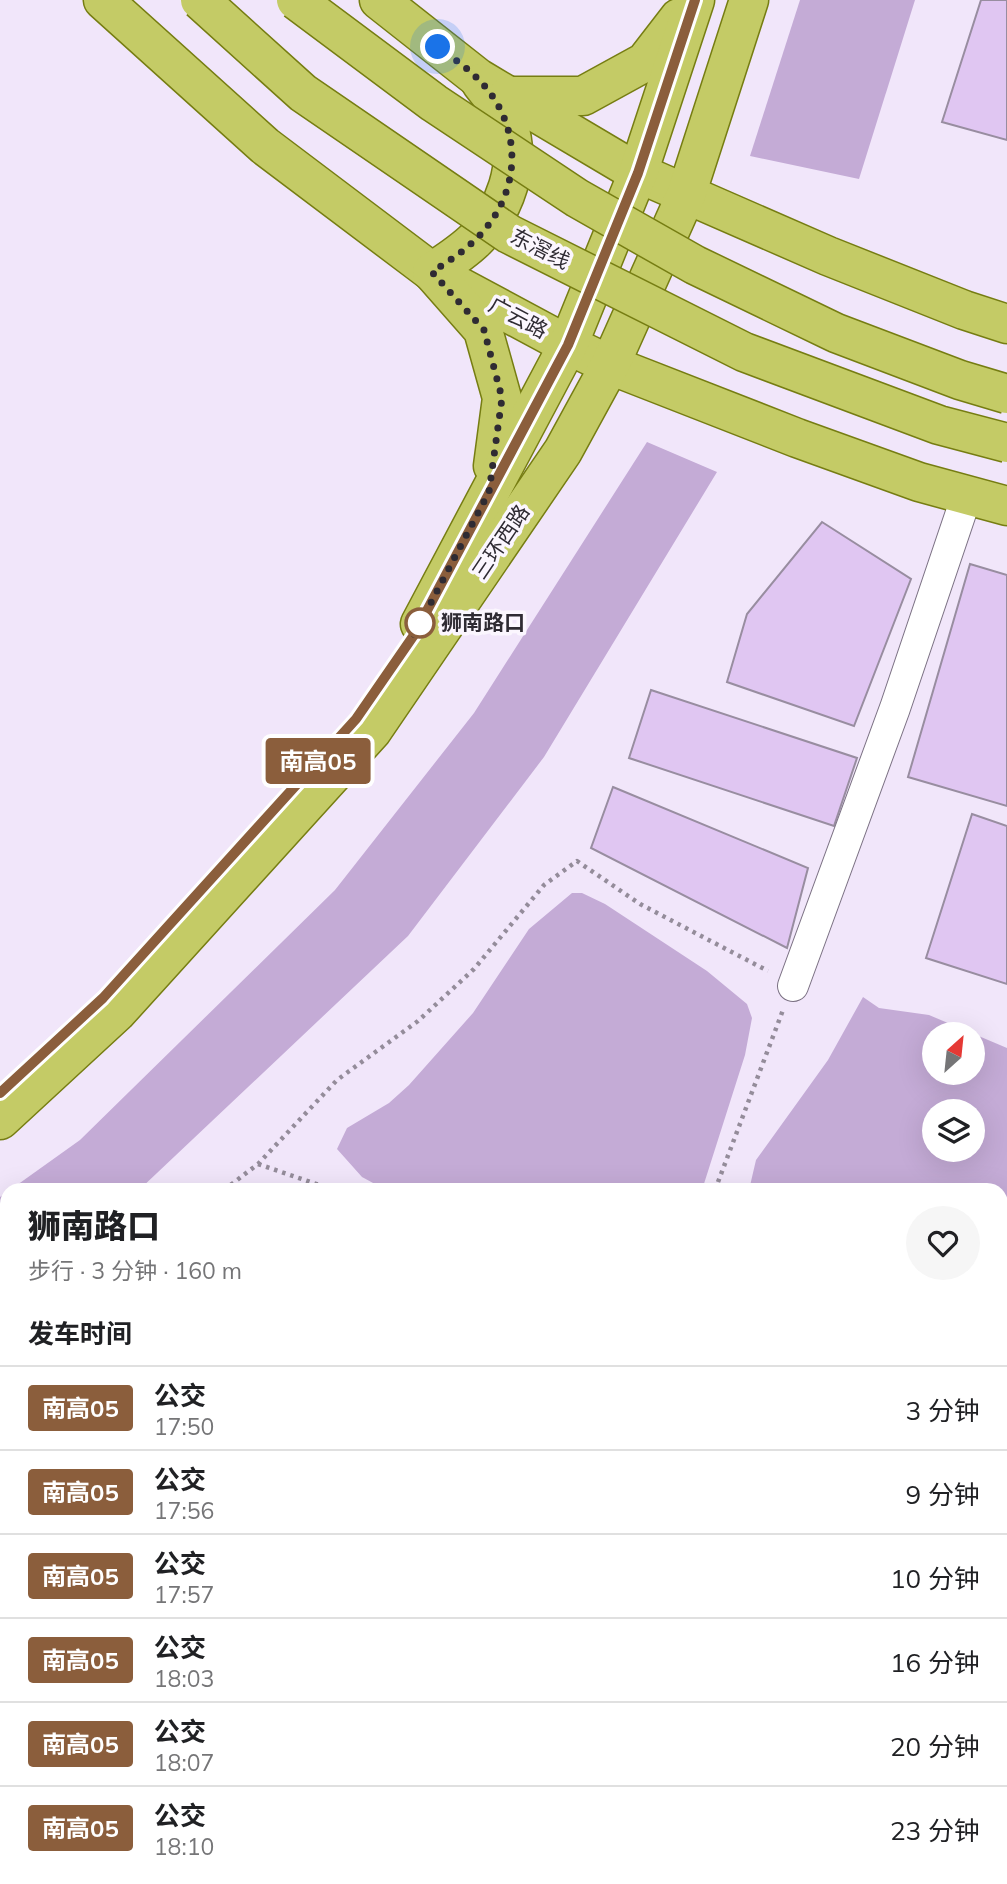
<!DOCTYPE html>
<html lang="zh">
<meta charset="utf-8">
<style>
body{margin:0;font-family:Mulish,"Noto Sans SC",sans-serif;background:#f6f6f6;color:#202124;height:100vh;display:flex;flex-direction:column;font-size:26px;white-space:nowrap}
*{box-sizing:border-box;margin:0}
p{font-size:23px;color:#757577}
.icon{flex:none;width:38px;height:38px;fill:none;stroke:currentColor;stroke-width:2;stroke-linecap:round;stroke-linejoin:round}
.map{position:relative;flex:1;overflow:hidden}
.panel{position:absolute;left:0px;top:1183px;width:1008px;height:702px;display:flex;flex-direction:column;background:#fff;border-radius:21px 21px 0 0;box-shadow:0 7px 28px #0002}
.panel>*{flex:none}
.badge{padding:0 14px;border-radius:5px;font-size:24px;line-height:46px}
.needle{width:46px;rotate:27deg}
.fabs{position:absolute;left:922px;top:1022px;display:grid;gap:14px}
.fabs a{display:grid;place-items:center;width:63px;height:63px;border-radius:50%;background:#fff;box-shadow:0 7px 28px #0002;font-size:35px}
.you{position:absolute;width:35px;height:35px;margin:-18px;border:5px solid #fff;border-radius:50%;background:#1a73e8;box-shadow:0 0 0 10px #1a73e833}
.map>.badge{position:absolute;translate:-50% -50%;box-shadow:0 0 0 4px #fff}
h2{padding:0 28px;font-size:26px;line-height:63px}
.round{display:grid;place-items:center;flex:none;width:74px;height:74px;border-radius:37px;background:#f6f6f6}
.head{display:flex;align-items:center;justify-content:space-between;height:119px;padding:0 28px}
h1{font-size:33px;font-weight:800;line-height:52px}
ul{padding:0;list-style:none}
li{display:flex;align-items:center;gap:21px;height:84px;padding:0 28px;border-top:2px solid #e0e0e0}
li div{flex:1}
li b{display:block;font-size:26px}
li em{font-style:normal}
li .badge{min-width:77px;font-weight:700;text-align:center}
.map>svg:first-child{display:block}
</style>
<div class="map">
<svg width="1007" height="1884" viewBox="0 0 1007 1884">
<rect width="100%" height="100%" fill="#f1e6fa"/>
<!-- water -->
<g fill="#c4abd6" fill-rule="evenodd">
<polygon points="800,0 915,0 859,179 750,156"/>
<polygon points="647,442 717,472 544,757 408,936 139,1190 10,1190 80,1140 335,890 474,713"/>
<polygon points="572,893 582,893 605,904 707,971 747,1004 752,1018 745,1055 702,1190 386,1190 362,1177 337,1149 347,1128 389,1103 409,1085 473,1013 529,929"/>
<path d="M863 997 879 1008 929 1015 1007 1048V1400L1001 1398V1190H749L756 1160 828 1060ZM934 1034H973V1073H934ZM934 1111H973V1150H934Z"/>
<polygon points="7,1192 7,1286 0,1291 0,1197"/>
<polygon points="7,1370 7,1410 0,1401 0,1376"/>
<polygon points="0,1470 7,1477 7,1768 0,1757"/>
<polygon points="1001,1471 1007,1474 1007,1764 1001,1767"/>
<polygon points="88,1878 278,1878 275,1884 89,1884"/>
<polygon points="365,1878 458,1878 451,1884 363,1884"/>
</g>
<!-- building -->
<g fill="#e0c6f2" stroke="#988da0" stroke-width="2">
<polygon points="981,0 1007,0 1007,140 942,122"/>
<polygon points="822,522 911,579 854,726 727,682 747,614"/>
<polygon points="970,564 1007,575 1007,806 908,777"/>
<polygon points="651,690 857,758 834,826 629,758"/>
<polygon points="613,787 808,868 787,948 591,848"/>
<polygon points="972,814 1007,826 1007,984 926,958"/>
</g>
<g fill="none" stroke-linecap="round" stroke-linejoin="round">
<!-- minor casing -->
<g stroke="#7c7284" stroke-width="32">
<polyline id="minor" points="793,986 895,708 967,495"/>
</g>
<!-- major casing -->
<g stroke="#767d12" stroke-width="41">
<g id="major">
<polyline points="103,0 265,146 432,272 568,345 610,365 797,438 919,482 1007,506"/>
<polyline points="379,0 478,78 638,173 828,256 964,310 1007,324"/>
<path d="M481 83C491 96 502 109 508 124 522 164 505 211 476 239 463 252 447 262 432 272L483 330 502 398 493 466"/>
<polyline points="508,96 583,96 645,62 679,18"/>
<polyline points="420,624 568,345 638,173 695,0"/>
<polyline points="0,1120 117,1012 372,731 563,451 610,365 686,195 749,0"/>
</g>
</g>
<!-- path -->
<g stroke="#948c9a" stroke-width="4.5" stroke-dasharray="3.5 5" stroke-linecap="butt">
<polyline points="258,1164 334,1190"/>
<polyline points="224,1190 258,1164 337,1080 418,1021 474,969 544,885 577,861 640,904 768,971"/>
<polyline points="715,1190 783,1010"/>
<polyline points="0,1358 7,1352"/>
<polyline points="1001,1427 1007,1429"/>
<polyline points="0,1429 7,1438"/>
</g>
<!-- minor -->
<use href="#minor" stroke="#fff" stroke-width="30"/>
<!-- major -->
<use href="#major" stroke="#c4cb66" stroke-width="38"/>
<!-- major-bridge casing -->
<g stroke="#767d12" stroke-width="41" stroke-linecap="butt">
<g id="major-bridge">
<polyline points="200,0 303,93 509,234 744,352 939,425 1007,443"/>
<polyline points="296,0 434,103 577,198 695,265 836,333 960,380 1007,394"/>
</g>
</g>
<!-- major-bridge -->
<use href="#major-bridge" stroke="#c4cb66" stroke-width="38"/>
</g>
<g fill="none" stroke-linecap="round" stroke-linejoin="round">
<!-- line casing -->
<g stroke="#fff" stroke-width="16">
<polyline id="line" points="0,1093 103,998 356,719 414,635 568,345 638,173 695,0"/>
</g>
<!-- line -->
<use href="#line" stroke="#8b5e3c" stroke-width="10"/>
<!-- walk -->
<path stroke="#2f2b33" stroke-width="7" stroke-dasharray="0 12.6" d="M420 623 414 635 489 492 502 398 484 330 432 272C447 262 462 253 475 240 523 194 525 124 476 77 465 66 451 57 438 47"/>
</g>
<!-- markers -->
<circle fill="#fff" stroke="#8b5e3c" stroke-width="3.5" cx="420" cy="623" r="14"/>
<g text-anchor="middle" stroke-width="7" stroke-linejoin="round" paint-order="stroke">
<!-- street labels -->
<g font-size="21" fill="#2f2b33" stroke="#fbf6fe">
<text transform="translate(540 249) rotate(27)" y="7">东滘线</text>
<text transform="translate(518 318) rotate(28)" y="7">广云路</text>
<text transform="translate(501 542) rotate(-56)" y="7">三环西路</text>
</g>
<!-- stop labels -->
<g font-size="21" font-weight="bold" fill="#2f2b33" stroke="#fbf6fe" text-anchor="start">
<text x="441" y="630">狮南路口</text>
</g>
</g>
</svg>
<div class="fabs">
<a><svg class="needle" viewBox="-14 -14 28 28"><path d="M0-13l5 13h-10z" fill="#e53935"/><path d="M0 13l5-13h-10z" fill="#757577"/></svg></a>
<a><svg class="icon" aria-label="layers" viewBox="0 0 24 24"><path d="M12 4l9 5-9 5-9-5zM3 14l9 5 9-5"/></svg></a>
</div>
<div class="you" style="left:438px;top:47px"></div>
<b class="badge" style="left:318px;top:761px;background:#8b5e3c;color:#fff">南高05</b>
<section class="panel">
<div class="head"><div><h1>狮南路口</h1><p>步行 · 3 分钟 · 160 m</p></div><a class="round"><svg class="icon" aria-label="heart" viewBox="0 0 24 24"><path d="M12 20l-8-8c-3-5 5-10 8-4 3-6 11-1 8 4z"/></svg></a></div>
<h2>发车时间</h2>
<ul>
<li><span class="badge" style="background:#8b5e3c;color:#fff">南高05</span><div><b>公交</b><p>17:50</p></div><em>3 分钟</em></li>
<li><span class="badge" style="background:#8b5e3c;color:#fff">南高05</span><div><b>公交</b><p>17:56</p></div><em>9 分钟</em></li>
<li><span class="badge" style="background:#8b5e3c;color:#fff">南高05</span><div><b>公交</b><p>17:57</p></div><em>10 分钟</em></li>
<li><span class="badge" style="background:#8b5e3c;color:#fff">南高05</span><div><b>公交</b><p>18:03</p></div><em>16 分钟</em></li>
<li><span class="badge" style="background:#8b5e3c;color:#fff">南高05</span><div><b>公交</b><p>18:07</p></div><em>20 分钟</em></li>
<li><span class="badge" style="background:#8b5e3c;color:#fff">南高05</span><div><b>公交</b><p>18:10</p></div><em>23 分钟</em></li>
</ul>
</section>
</div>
